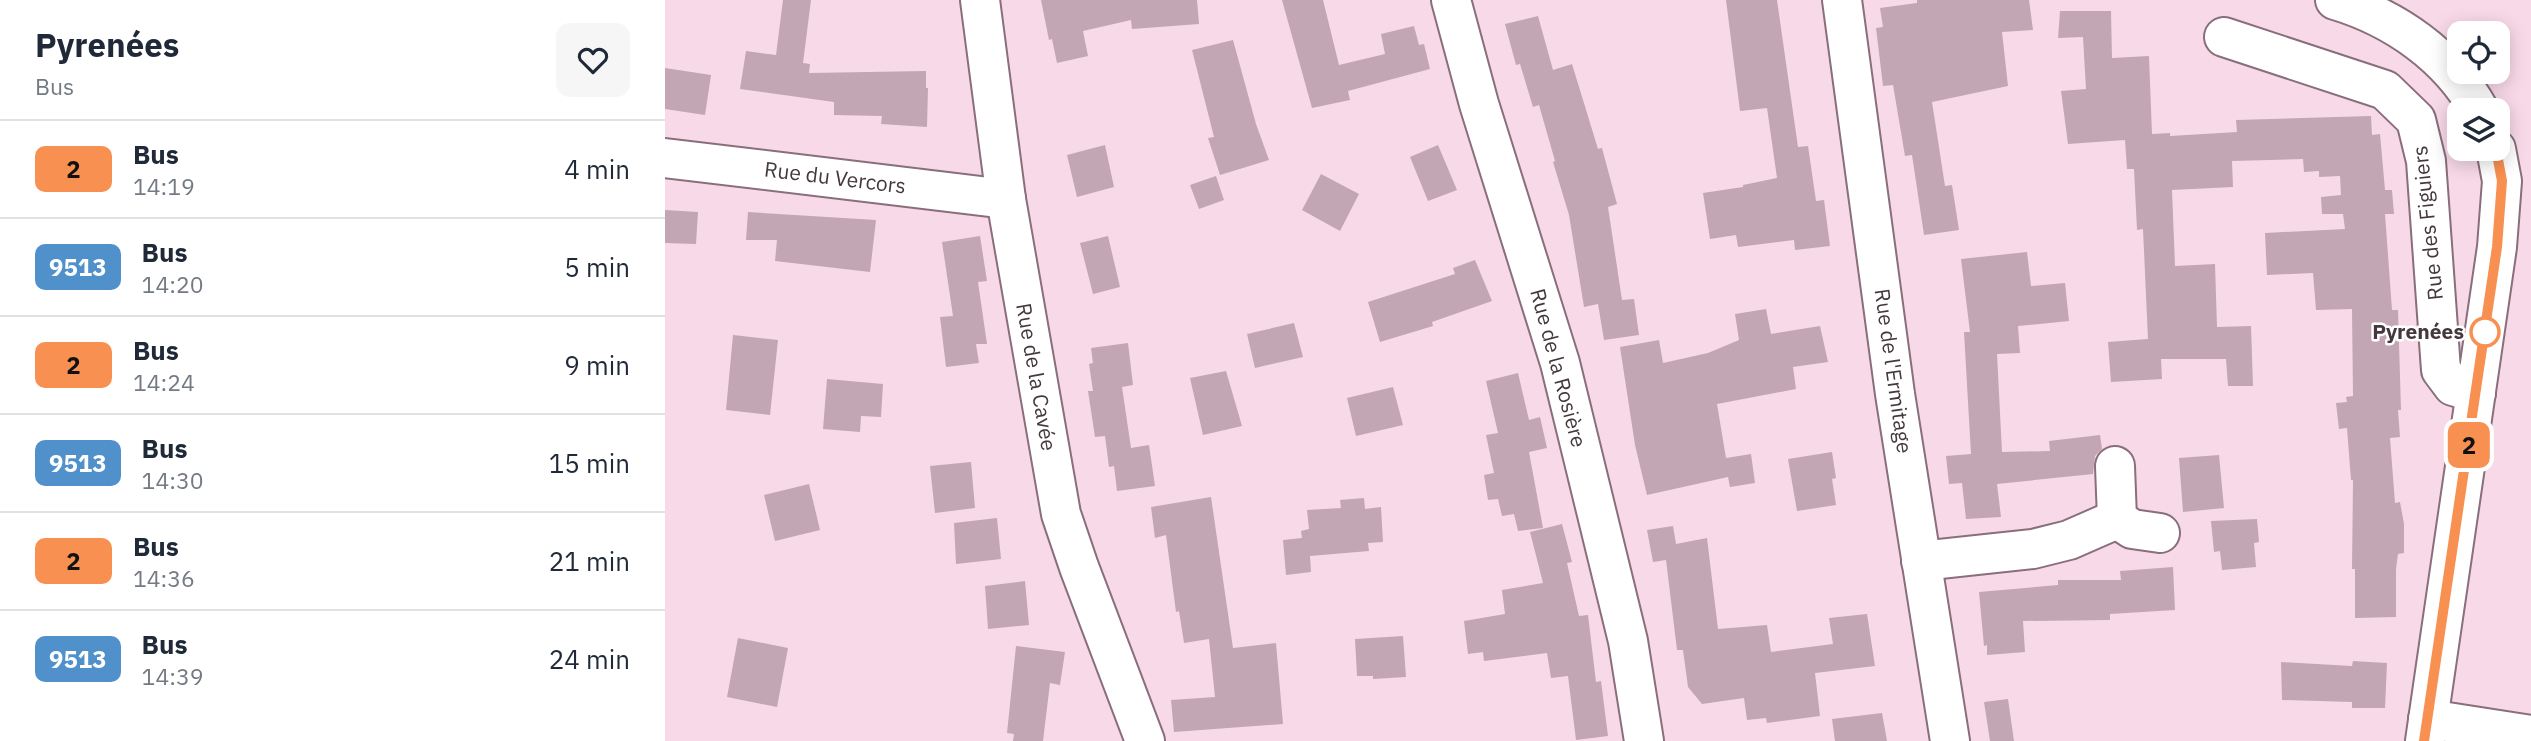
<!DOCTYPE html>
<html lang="fr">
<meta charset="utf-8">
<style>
body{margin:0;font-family:"IBM Plex Sans",sans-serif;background:#f6f6f7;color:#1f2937;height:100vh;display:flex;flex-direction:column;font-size:26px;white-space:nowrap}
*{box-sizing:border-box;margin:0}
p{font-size:23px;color:#747a83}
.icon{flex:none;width:38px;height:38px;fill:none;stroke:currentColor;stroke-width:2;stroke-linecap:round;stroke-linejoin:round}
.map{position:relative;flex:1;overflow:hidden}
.side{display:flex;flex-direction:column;background:#fff;width:665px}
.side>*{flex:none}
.badge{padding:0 14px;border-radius:10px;font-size:24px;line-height:46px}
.buttons{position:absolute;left:1782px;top:21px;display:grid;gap:14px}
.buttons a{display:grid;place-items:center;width:63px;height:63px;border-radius:14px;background:#fff;box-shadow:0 4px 18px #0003;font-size:35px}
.map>.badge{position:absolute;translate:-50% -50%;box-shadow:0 0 0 4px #fff}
.round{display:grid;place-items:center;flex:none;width:74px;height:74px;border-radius:14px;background:#f6f6f7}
.head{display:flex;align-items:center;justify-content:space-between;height:119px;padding:0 35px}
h1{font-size:33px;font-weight:800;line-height:52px}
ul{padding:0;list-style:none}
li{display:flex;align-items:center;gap:21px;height:98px;padding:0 35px;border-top:2px solid #e0e1e3}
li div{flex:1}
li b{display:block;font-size:26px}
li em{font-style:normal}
li .badge{min-width:77px;font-weight:700;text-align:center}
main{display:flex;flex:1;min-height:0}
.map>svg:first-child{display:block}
</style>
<main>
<section class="side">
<div class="head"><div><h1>Pyrenées</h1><p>Bus</p></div><a class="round"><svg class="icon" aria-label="heart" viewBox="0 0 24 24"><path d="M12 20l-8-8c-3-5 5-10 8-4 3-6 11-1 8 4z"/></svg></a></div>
<ul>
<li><span class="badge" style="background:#f79050;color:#111">2</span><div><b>Bus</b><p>14:19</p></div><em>4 min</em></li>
<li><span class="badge" style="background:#5091cb;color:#fff">9513</span><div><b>Bus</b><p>14:20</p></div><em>5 min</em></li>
<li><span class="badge" style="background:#f79050;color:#111">2</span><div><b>Bus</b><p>14:24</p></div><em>9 min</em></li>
<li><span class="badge" style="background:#5091cb;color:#fff">9513</span><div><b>Bus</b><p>14:30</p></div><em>15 min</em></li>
<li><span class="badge" style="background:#f79050;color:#111">2</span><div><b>Bus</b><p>14:36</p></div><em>21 min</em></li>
<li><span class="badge" style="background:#5091cb;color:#fff">9513</span><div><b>Bus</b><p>14:39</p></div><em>24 min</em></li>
</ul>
</section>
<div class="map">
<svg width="1866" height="741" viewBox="0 0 1866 741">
<rect width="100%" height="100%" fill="#f8d9e8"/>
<!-- building -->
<g fill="#c2a6b3">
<polygon points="118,0 146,0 138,63 145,64 144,73 261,71 261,88 263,88 262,127 216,124 217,116 169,115 169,102 75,89 81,51 111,55"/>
<polygon points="376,0 532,0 534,24 467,29 466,20 418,31 423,56 392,63 387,39 384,40"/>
<polygon points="617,0 658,0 674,65 720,54 716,34 749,26 754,45 759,44 765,69 683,91 685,100 647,108"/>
<polygon points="1061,0 1112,0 1133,147 1143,146 1151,201 1159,200 1165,246 1130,250 1129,240 1073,247 1071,235 1045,239 1038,193 1078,187 1078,185 1112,178 1102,108 1075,111"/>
<polygon points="1252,0 1364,0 1368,30 1337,32 1343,86 1267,102 1280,186 1287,185 1294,230 1259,235 1247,155 1240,156 1228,85 1218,86 1211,28 1218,27 1215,8 1252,3"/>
<polygon points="1395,11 1446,11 1447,58 1484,56 1487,134 1505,133 1505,136 1572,132 1571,120 1706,116 1707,135 1715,134 1720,190 1727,190 1729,214 1720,214 1727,310 1733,310 1736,410 1733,410 1735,437 1725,438 1730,503 1735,502 1739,524 1739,553 1733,554 1731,569 1731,617 1690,618 1690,569 1687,569 1688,480 1686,480 1682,428 1674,429 1671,403 1682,402 1681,397 1688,396 1687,309 1651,310 1648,273 1602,275 1600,233 1680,229 1678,214 1657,214 1656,197 1676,195 1675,176 1654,177 1654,171 1639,172 1638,159 1567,161 1568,187 1507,190 1510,266 1550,264 1552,327 1586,326 1588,386 1563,386 1561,359 1496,359 1497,379 1446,382 1443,342 1483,339 1478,229 1472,230 1469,169 1462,169 1460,140 1403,144 1396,91 1421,89 1418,37 1393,38"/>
<polygon points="873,16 888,70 907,64 933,149 937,148 952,204 943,207 957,300 969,299 974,335 939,340 933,304 919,307 904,215 888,162 890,161 874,105 868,107 855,64 851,65 840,24"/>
<polygon points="568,40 591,124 604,160 555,175 543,138 549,137 527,50"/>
<polygon points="0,68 46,75 40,115 0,109"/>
<polygon points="440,145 449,187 412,197 402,155"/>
<polygon points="773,145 792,190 763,201 745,157"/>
<polygon points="656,174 694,194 675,231 637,210"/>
<polygon points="551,176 559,200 534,209 525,185"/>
<polygon points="0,210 33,212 31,244 0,243"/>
<polygon points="83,212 211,220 205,272 110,261 112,240 81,240"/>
<polygon points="315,236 322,281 313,282 322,344 311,344 314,363 281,367 275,317 288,316 277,242"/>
<polygon points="443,236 455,287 428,294 415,243"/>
<polygon points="1362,252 1366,286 1400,283 1404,321 1353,326 1355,353 1332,354 1337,452 1385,451 1384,441 1435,435 1437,449 1430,456 1428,474 1332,484 1336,517 1301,519 1297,483 1284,484 1281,456 1306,454 1299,332 1305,332 1296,259"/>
<polygon points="810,260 827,301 767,322 768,326 715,342 703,302 790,274 788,268"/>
<polygon points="1101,309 1106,334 1155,326 1163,362 1128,367 1131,389 1052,404 1061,458 1086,454 1090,483 1065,487 1063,477 982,495 970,445 955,347 994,340 998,363 1043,353 1074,340 1070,314"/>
<polygon points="629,323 638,357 590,368 582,334"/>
<polygon points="68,335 113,340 105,415 61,410"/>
<polygon points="463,343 468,385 457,387 466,448 484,445 490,486 452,491 449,466 444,467 440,436 430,437 423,391 428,391 424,364 428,363 426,348"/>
<polygon points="561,371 577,426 538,435 525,378"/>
<polygon points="853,373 864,420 875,417 882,448 864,452 878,528 853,531 849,514 837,516 833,499 823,500 819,475 829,473 821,435 833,433 821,381"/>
<polygon points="162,379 218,384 216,417 196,416 195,432 158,429"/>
<polygon points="728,387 738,425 691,436 682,398"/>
<polygon points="1167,452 1171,478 1167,479 1171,505 1132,511 1123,459"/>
<polygon points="1554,455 1559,508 1518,512 1514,458"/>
<polygon points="306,462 310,508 270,513 265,466"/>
<polygon points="144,484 155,530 110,541 99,495"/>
<polygon points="546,497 568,648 611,643 618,724 509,732 506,700 550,697 544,639 519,643 514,611 511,612 501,535 490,538 486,507"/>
<polygon points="699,498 700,509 716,507 718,542 703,543 704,551 645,556 646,572 621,575 618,540 637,538 636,531 644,529 642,510 676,508 675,500"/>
<polygon points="332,518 336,559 291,564 289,523"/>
<polygon points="1592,519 1594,542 1589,543 1591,567 1557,570 1555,551 1549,552 1546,521"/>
<polygon points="897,524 907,562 902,563 914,616 923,615 931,682 936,681 943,736 911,740 903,676 886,678 882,653 819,661 818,652 803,654 799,621 840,614 837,590 878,583 865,532"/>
<polygon points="1008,526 1011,544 1042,538 1053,629 1102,625 1106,652 1168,644 1164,618 1202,614 1210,666 1150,673 1155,716 1102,723 1101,718 1082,720 1079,698 1037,704 1023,687 1018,650 1012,650 1001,560 988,562 982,530"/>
<polygon points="1508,567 1510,610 1445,614 1445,620 1358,621 1360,652 1322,655 1322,645 1319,646 1314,592 1393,585 1393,580 1456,580 1455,571"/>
<polygon points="360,581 364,625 323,629 320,586"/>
<polygon points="738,636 741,677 708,679 708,676 692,676 690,639"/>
<polygon points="73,638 123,648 112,707 62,697"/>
<polygon points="351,646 400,652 395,685 385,683 378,741 348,741 349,734 342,733"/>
<polygon points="1688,661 1722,663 1720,708 1687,708 1687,702 1617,700 1616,662 1687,666"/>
<polygon points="1343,699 1349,741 1325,741 1319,702"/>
<polygon points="1217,713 1222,741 1170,741 1167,719"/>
</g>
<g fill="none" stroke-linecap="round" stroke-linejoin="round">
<!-- minor casing -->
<g stroke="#896e7b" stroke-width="42">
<g id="minor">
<polyline points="315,0 341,199 396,514 414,567 480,741"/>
<polyline points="786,0 814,104 895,363 963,641 979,741"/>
<polyline points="1177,0 1230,394 1285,741"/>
<path d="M1670 0C1730 18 1784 56 1814 110"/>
<polyline points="1559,37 1720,90 1751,120 1761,161 1776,370 1788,386 1811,393"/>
<polyline points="0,158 341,199"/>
<polyline points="1450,466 1452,519 1467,529 1495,533"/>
<polyline points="1256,561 1368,549 1404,540 1452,519"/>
<polyline points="1763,719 1866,735"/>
<polyline points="1760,741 1832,247 1837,181 1831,149"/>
</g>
</g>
<!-- minor -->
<use href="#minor" stroke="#fff" stroke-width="38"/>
</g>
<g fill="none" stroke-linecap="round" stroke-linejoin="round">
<!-- line casing -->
<g stroke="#fff" stroke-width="16">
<polyline id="line" points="1759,741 1832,247 1837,181 1831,149"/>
</g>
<!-- line -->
<use href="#line" stroke="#f79050" stroke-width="10"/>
</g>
<!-- markers -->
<circle fill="#fff" stroke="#f79050" stroke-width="3.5" cx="1820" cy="332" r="14"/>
<g text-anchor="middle" stroke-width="5" stroke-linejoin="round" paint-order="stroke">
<!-- street labels -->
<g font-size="21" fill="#44383d" stroke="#fff">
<text transform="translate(170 178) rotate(7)" y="7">Rue du Vercors</text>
<text transform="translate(1763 223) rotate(-96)" y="7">Rue des Figuiers</text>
<text transform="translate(893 368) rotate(75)" y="7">Rue de la Rosière</text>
<text transform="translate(1228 371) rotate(82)" y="7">Rue de l'Ermitage</text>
<text transform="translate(371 377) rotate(80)" y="7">Rue de la Cavée</text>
</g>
<!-- stop labels -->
<g font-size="21" font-weight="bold" fill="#44383d" stroke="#fff" text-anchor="end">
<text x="1799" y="339">Pyrenées</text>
</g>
</g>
</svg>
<div class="buttons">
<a><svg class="icon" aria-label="locate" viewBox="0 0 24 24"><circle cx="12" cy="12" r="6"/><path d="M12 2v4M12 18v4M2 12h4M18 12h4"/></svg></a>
<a><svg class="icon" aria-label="layers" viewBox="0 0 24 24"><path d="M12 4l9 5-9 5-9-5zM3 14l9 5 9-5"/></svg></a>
</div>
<b class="badge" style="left:1804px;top:445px;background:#f79050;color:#111">2</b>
</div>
</main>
